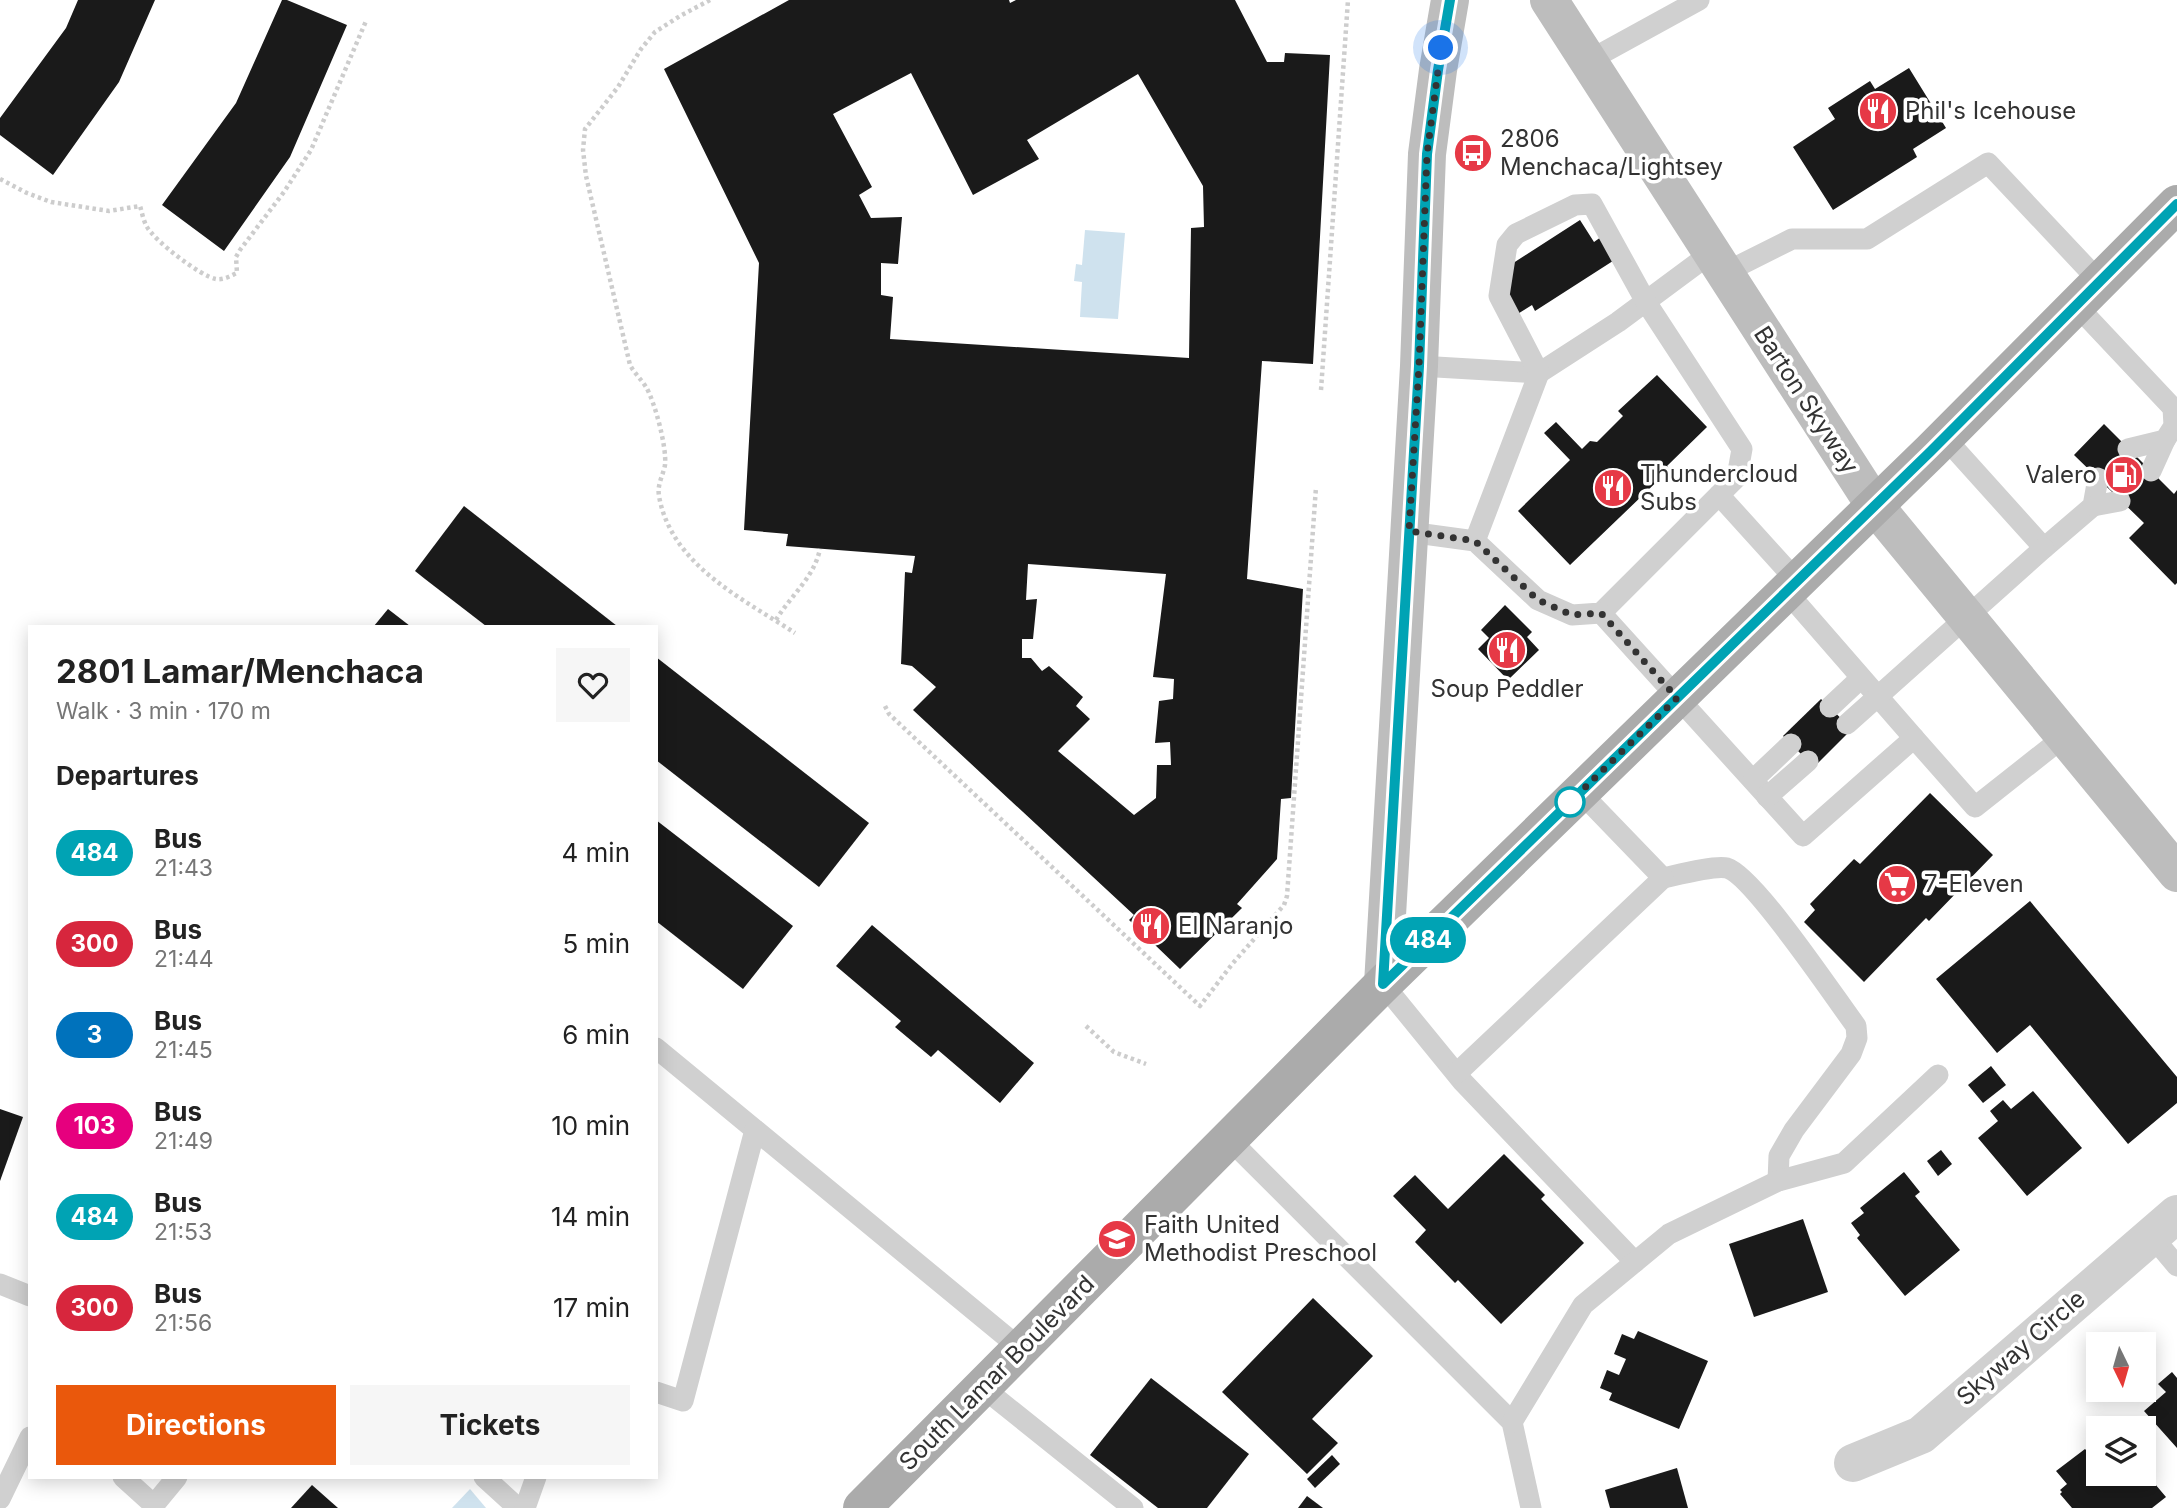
<!DOCTYPE html>
<meta charset="utf-8">
<style>
body{margin:0;font-family:Inter,sans-serif;background:#f6f6f6;color:#222;height:100vh;display:flex;flex-direction:column;font-size:26px;white-space:nowrap}
*{box-sizing:border-box;margin:0}
p{font-size:23px;color:#767676}
.icon{flex:none;width:38px;height:38px;fill:none;stroke:currentColor;stroke-width:2;stroke-linecap:round;stroke-linejoin:round}
.map{position:relative;flex:1;overflow:hidden}
.drawer{position:absolute;left:28px;top:625px;width:630px;height:854px;display:flex;flex-direction:column;background:#fff;border-radius:0px;box-shadow:0 4px 18px #0003}
.drawer>*{flex:none}
.badge{padding:0 14px;border-radius:23px;font-size:24px;line-height:46px}
.needle{width:46px;rotate:175deg}
.fabs{position:absolute;left:2086px;top:1332px;display:grid;gap:14px}
.fabs a{display:grid;place-items:center;width:70px;height:70px;border-radius:0px;background:#fff;box-shadow:0 4px 18px #0003;font-size:35px}
.you{position:absolute;width:35px;height:35px;margin:-18px;border:5px solid #fff;border-radius:50%;background:#1a73e8;box-shadow:0 0 0 10px #1a73e833}
.map>.badge{position:absolute;translate:-50% -50%;box-shadow:0 0 0 4px #fff}
h2{padding:0 28px;font-size:26px;line-height:63px}
.round{display:grid;place-items:center;flex:none;width:74px;height:74px;border-radius:0px;background:#f6f6f6}
.head{display:flex;align-items:center;justify-content:space-between;height:119px;padding:0 28px}
h1{font-size:33px;font-weight:700;line-height:52px}
.button{display:flex;gap:14px;margin-top:auto;padding:14px 28px}
.button a{flex:1;height:80px;border-radius:0px;background:#ea580c;color:#fff;font-size:28px;font-weight:700;line-height:80px;text-align:center}
.button a+a{background:#f6f6f6;color:#222}
ul{padding:0;list-style:none}
li{display:flex;align-items:center;gap:21px;height:91px;padding:0 28px}
li div{flex:1}
li b{display:block;font-size:26px}
li em{font-style:normal}
li .badge{min-width:77px;font-weight:700;text-align:center}
.map>svg:first-child{display:block}
</style>
<div class="map">
<svg width="2177" height="1508" viewBox="0 0 2177 1508">
<rect width="100%" height="100%" fill="#fff"/>
<!-- water -->
<g fill="#cfe2ee">
<polygon points="1085,230 1125,233 1118,319 1080,317 1082,282 1074,281 1076,264 1082,265"/>
<polygon points="470,1489 486,1508 452,1508"/>
</g>
<!-- building -->
<g fill="#1a1a1a" fill-rule="evenodd">
<polygon points="78,0 155,0 119,82 53,175 0,135 0,118 66,28"/>
<polygon points="282,0 287,0 347,25 290,157 224,251 162,205 236,103"/>
<path d="M789 0H1009L1010 3 1016 0H1235L1267 62H1284L1285 53 1330 55 1313 364 1262 361 1247 579 1303 589 1291 798 1281 799 1277 859 1237 904 1242 908 1180 969 1129 920 1134 915 913 710 936 687 912 666 901 664 905 572 912 573 915 556 786 546 788 534 744 530 759 263 664 69ZM911 73 973 195 1039 159 1027 140 1138 74 1203 186 1204 227 1191 228 1189 358 890 339 893 297 881 295V263L898 264 902 217 871 218 859 195 872 187 833 114ZM1028 564 1166 574 1153 677 1174 679 1173 699 1159 701 1155 743 1170 742 1171 765H1157L1156 798 1134 815 1058 751 1090 719 1076 706 1083 697 1049 666 1042 671 1031 658H1022V639H1033L1037 599 1026 600Z"/>
<polygon points="1909,68 1946,128 1913,149 1917,157 1833,210 1793,147 1835,119 1828,108 1870,81 1875,89"/>
<polygon points="1580,220 1594,242 1601,237 1616,259 1535,311 1532,305 1516,315 1503,294 1504,269"/>
<polygon points="1657,375 1707,427 1667,466 1670,469 1570,565 1518,511 1570,460 1544,433 1556,422 1582,449 1590,441 1597,442 1623,416 1618,411"/>
<polygon points="2104,424 2174,494 2177,490 2177,583 2175,585 2129,538 2144,523 2074,455"/>
<polygon points="464,506 617,626 486,626 425,579 415,571"/>
<polygon points="1505,605 1532,632 1527,637 1539,650 1508,680 1478,649 1489,638 1481,630"/>
<polygon points="388,609 410,626 374,626"/>
<polygon points="656,657 869,823 819,887 656,760"/>
<polygon points="1821,699 1852,729 1814,767 1783,736"/>
<polygon points="1930,793 1993,855 1929,921 1926,918 1864,982 1804,922 1815,910 1810,904 1854,859 1860,864"/>
<polygon points="656,820 793,926 743,989 656,921"/>
<polygon points="2030,901 2177,1077 2177,1103 2128,1144 2030,1025 1997,1053 1936,979"/>
<polygon points="872,925 1034,1063 1000,1103 938,1050 931,1057 895,1027 901,1021 836,966"/>
<polygon points="1991,1066 2006,1085 1983,1103 1968,1085"/>
<polygon points="2033,1091 2082,1148 2027,1196 1978,1138 1998,1121 1990,1111 2003,1100 2011,1109"/>
<polygon points="0,1109 23,1117 0,1181"/>
<polygon points="1941,1150 1952,1164 1938,1176 1927,1161"/>
<polygon points="1504,1154 1545,1195 1541,1199 1584,1243 1501,1324 1458,1280 1455,1283 1415,1242 1426,1230 1393,1196 1415,1175 1448,1209"/>
<polygon points="1904,1172 1920,1192 1915,1196 1960,1250 1905,1296 1857,1238 1860,1235 1851,1223 1864,1213 1860,1208"/>
<polygon points="1803,1219 1828,1292 1754,1317 1729,1244"/>
<polygon points="1313,1298 1373,1356 1312,1419 1338,1443 1307,1474 1222,1392"/>
<polygon points="1638,1331 1708,1361 1679,1429 1609,1400 1612,1393 1600,1388 1607,1370 1619,1375 1626,1359 1614,1354 1622,1334 1634,1339"/>
<polygon points="2172,1372 2177,1378 2177,1448 2144,1411 2166,1392 2158,1384"/>
<polygon points="1151,1378 1249,1454 1207,1508 1158,1508 1090,1455"/>
<polygon points="2085,1449 2091,1455 2098,1450 2098,1474 2144,1474 2144,1471 2166,1497 2152,1508 2072,1508 2060,1494 2062,1492 2060,1490 2067,1484 2056,1471"/>
<polygon points="1332,1455 1340,1464 1315,1488 1307,1479"/>
<polygon points="1677,1468 1688,1508 1610,1508 1605,1490"/>
<polygon points="312,1485 338,1508 291,1508"/>
<polygon points="1307,1496 1323,1508 1298,1508"/>
</g>
<g fill="none" stroke-linecap="round" stroke-linejoin="round">
<!-- path -->
<g stroke="#cdcdcd" stroke-width="4.5" stroke-dasharray="3.5 3.5" stroke-linecap="butt">
<path d="M710 0 680 16 655 32 641 49 618 87 585 129 583 150 586 176 630 365C635 374 641 379 646 387 655 402 667 448 665 465 663 476 657 484 659 496 671 565 743 599 795 633"/>
<path d="M0 179 27 193 51 202 109 211 140 206C142 212 143 220 147 227 155 241 200 276 216 279 224 280 230 276 237 273L236 257 240 250 284 192 311 150 366 21"/>
<polyline points="1321,390 1348,0"/>
<path d="M776 620C790 596 814 578 820 549"/>
<polyline points="885,706 889,714 1200,1006 1233,963 1284,905 1287,896 1316,487"/>
<polyline points="1086,1026 1114,1052 1146,1064"/>
</g>
<!-- lane -->
<g stroke="#d0d0d0" stroke-width="21">
<polyline points="1588,61 1699,0"/>
<polyline points="1724,273 1792,239 1867,239 1988,163 2099,281"/>
<polyline points="2076,305 2173,408 2174,426 2165,440 2128,449"/>
<polyline points="1419,366 1539,373 1618,322 1711,253"/>
<polyline points="1944,437 2044,548 2093,506 2098,478"/>
<polyline points="2151,471 2165,440"/>
<polyline points="1719,495 1797,581"/>
<polyline points="2093,506 2120,501"/>
<polyline points="1409,532 1475,541 1538,600 1572,615 1601,613 1737,477 1742,449 1646,302 1592,204 1575,205 1516,234 1507,245 1499,296 1539,373 1475,541"/>
<polyline points="1786,591 1914,738"/>
<polyline points="1601,613 1803,836 1914,738 1975,807 2065,736"/>
<polyline points="1830,707 1861,678"/>
<polyline points="1847,724 2044,548"/>
<polyline points="1753,780 1791,744"/>
<polyline points="1767,797 1808,761"/>
<path d="M1663 878C1677 875 1715 865 1727 868 1754 876 1835 998 1856 1026L1857 1038 1851 1054 1794 1130 1779 1156 1778 1181"/>
<polyline points="1383,984 1463,1082 1635,1262"/>
<polyline points="656,1048 1021,1349"/>
<polyline points="1457,1073 1663,878 1580,792"/>
<polyline points="1230,1140 1512,1422 1531,1508"/>
<polyline points="2151,1235 2177,1266"/>
<polyline points="0,1284 30,1296"/>
<polyline points="982,1387 1133,1508"/>
<polyline points="656,1392 683,1401 755,1130"/>
<polyline points="1512,1422 1583,1305 1635,1262 1669,1234 1778,1181 1844,1163 1938,1075"/>
<polyline points="123,1477 154,1505 152,1508"/>
<polyline points="484,1477 518,1508"/>
<polyline points="0,1499 30,1437"/>
<polyline points="154,1505 177,1477"/>
<polyline points="525,1508 536,1477"/>
</g>
<!-- street -->
<polyline stroke="#d0d0d0" stroke-width="38" points="1853,1463 1921,1435 2177,1214"/>
<!-- secondary -->
<g stroke="#bdbdbd" stroke-width="38">
<polyline points="1549,0 1875,506 2177,873"/>
<polyline points="1383,984 1419,366 1427,154 1438,70 1450,0"/>
</g>
<!-- primary -->
<polyline stroke="#ababab" stroke-width="38" points="862,1508 1383,984 1931,451 2177,204"/>
</g>
<g fill="none" stroke-linecap="round" stroke-linejoin="round">
<!-- line casing -->
<g stroke="#fff" stroke-width="16">
<polyline id="line" points="1450,0 1438,70 1427,154 1419,366 1383,984 1931,451 2177,204"/>
</g>
<!-- line -->
<use href="#line" stroke="#00a3b4" stroke-width="10"/>
<!-- walk -->
<polyline stroke="#333" stroke-width="7" stroke-dasharray="0 12.6" points="1441,48 1427,154 1419,366 1409,531 1475,541 1538,600 1572,615 1601,613 1677,698 1570,802"/>
</g>
<!-- icons -->
<defs>
<g id="restaurant-disc" transform="scale(2.0125)"><circle r="9.5" fill="#e63946" stroke="#fff"/><path d="M-5-6h1v4h1v-4h1v4h1v-4h1v5L-1.5 .5V6h-2V.5L-5-1ZM5-6V6H3V1.5H1.5Q1.5-4 5-6Z" fill="#fff"/></g>
<g id="bus-disc" transform="scale(2.0125)"><circle r="9.5" fill="#e63946" stroke="#fff"/><path d="M-5-6H5V4H4V6H2V4H-2V6H-4V4H-5ZM-3.5-4V0h7V-4ZM-3.5 1.2v1.5H-2V1.2ZM2 1.2v1.5H3.5V1.2Z" fill="#fff"/></g>
<g id="fuel-disc" transform="scale(2.0125)"><circle r="9.5" fill="#e63946" stroke="#fff"/><path d="M-5.5-6h7V0h2V4h1.3V-2.5L3-4.5l.8-.8L6-3V5H2.5V1h-1V6h-7ZM-4.2-4.7v3.2H.2V-4.7Z" fill="#fff"/></g>
<g id="supermarket-disc" transform="scale(2.0125)"><circle r="9.5" fill="#e63946" stroke="#fff"/><path d="M-6-5.5h2.5l.6 2H6L4.5 2H-2.5L-4.4-4H-6ZM-1.5 3.2a1.3 1.3 0 1 0 .1 0ZM3 3.2a1.3 1.3 0 1 0 .1 0Z" fill="#fff"/></g>
<g id="school-disc" transform="scale(2.0125)"><circle r="9.5" fill="#e63946" stroke="#fff"/><path d="M0-5L7-2L0 1L-7-2ZM-4 1L0 2.5L4 1V4Q0 6-4 4Z" fill="#fff"/></g>
</defs>
<g fill-rule="evenodd">
<use href="#restaurant-disc" x="1878" y="111"/>
<use href="#bus-disc" x="1473" y="153"/>
<use href="#fuel-disc" x="2124" y="475"/>
<use href="#restaurant-disc" x="1613" y="488"/>
<use href="#restaurant-disc" x="1507" y="650"/>
<use href="#supermarket-disc" x="1897" y="884"/>
<use href="#restaurant-disc" x="1151" y="926"/>
<use href="#school-disc" x="1117" y="1239"/>
</g>
<!-- markers -->
<circle fill="#fff" stroke="#00a3b4" stroke-width="3.5" cx="1570" cy="802" r="14"/>
<g text-anchor="middle" stroke-width="7" stroke-linejoin="round" paint-order="stroke">
<!-- poi labels -->
<g font-size="24" fill="#333" stroke="#fff" text-anchor="start">
<text x="1905" y="119">Phil's Icehouse</text>
<text x="1500" y="147">2806<tspan x="1500" dy="28">Menchaca/Lightsey</tspan></text>
<text x="1640" y="482">Thundercloud<tspan x="1640" dy="28">Subs</tspan></text>
<text x="2097" y="483" text-anchor="end">Valero</text>
<text x="1507" y="697" text-anchor="middle">Soup Peddler</text>
<text x="1924" y="892">7-Eleven</text>
<text x="1178" y="934">El Naranjo</text>
<text x="1144" y="1233">Faith United<tspan x="1144" dy="28">Methodist Preschool</tspan></text>
</g>
<!-- street labels -->
<g font-size="24" fill="#333" stroke="#fff">
<text transform="translate(1806 400) rotate(57)" y="8">Barton Skyway</text>
<text transform="translate(2021 1348) rotate(-41)" y="8">Skyway Circle</text>
<text transform="translate(997 1373) rotate(-45)" y="8">South Lamar Boulevard</text>
</g>
</g>
</svg>
<div class="fabs">
<a><svg class="needle" viewBox="-14 -14 28 28"><path d="M0-13l5 13h-10z" fill="#e53935"/><path d="M0 13l5-13h-10z" fill="#767676"/></svg></a>
<a><svg class="icon" aria-label="layers" viewBox="0 0 24 24"><path d="M12 4l9 5-9 5-9-5zM3 14l9 5 9-5"/></svg></a>
</div>
<div class="you" style="left:1441px;top:48px"></div>
<b class="badge" style="left:1428px;top:940px;background:#00a3b4;color:#fff">484</b>
<section class="drawer">
<div class="head"><div><h1>2801 Lamar/Menchaca</h1><p>Walk · 3 min · 170 m</p></div><a class="round"><svg class="icon" aria-label="heart" viewBox="0 0 24 24"><path d="M12 20l-8-8c-3-5 5-10 8-4 3-6 11-1 8 4z"/></svg></a></div>
<h2>Departures</h2>
<ul>
<li><span class="badge" style="background:#00a3b4;color:#fff">484</span><div><b>Bus</b><p>21:43</p></div><em>4 min</em></li>
<li><span class="badge" style="background:#d7263d;color:#fff">300</span><div><b>Bus</b><p>21:44</p></div><em>5 min</em></li>
<li><span class="badge" style="background:#0072bc;color:#fff">3</span><div><b>Bus</b><p>21:45</p></div><em>6 min</em></li>
<li><span class="badge" style="background:#e6007e;color:#fff">103</span><div><b>Bus</b><p>21:49</p></div><em>10 min</em></li>
<li><span class="badge" style="background:#00a3b4;color:#fff">484</span><div><b>Bus</b><p>21:53</p></div><em>14 min</em></li>
<li><span class="badge" style="background:#d7263d;color:#fff">300</span><div><b>Bus</b><p>21:56</p></div><em>17 min</em></li>
</ul>
<div class="button"><a>Directions</a><a>Tickets</a></div>
</section>
</div>
